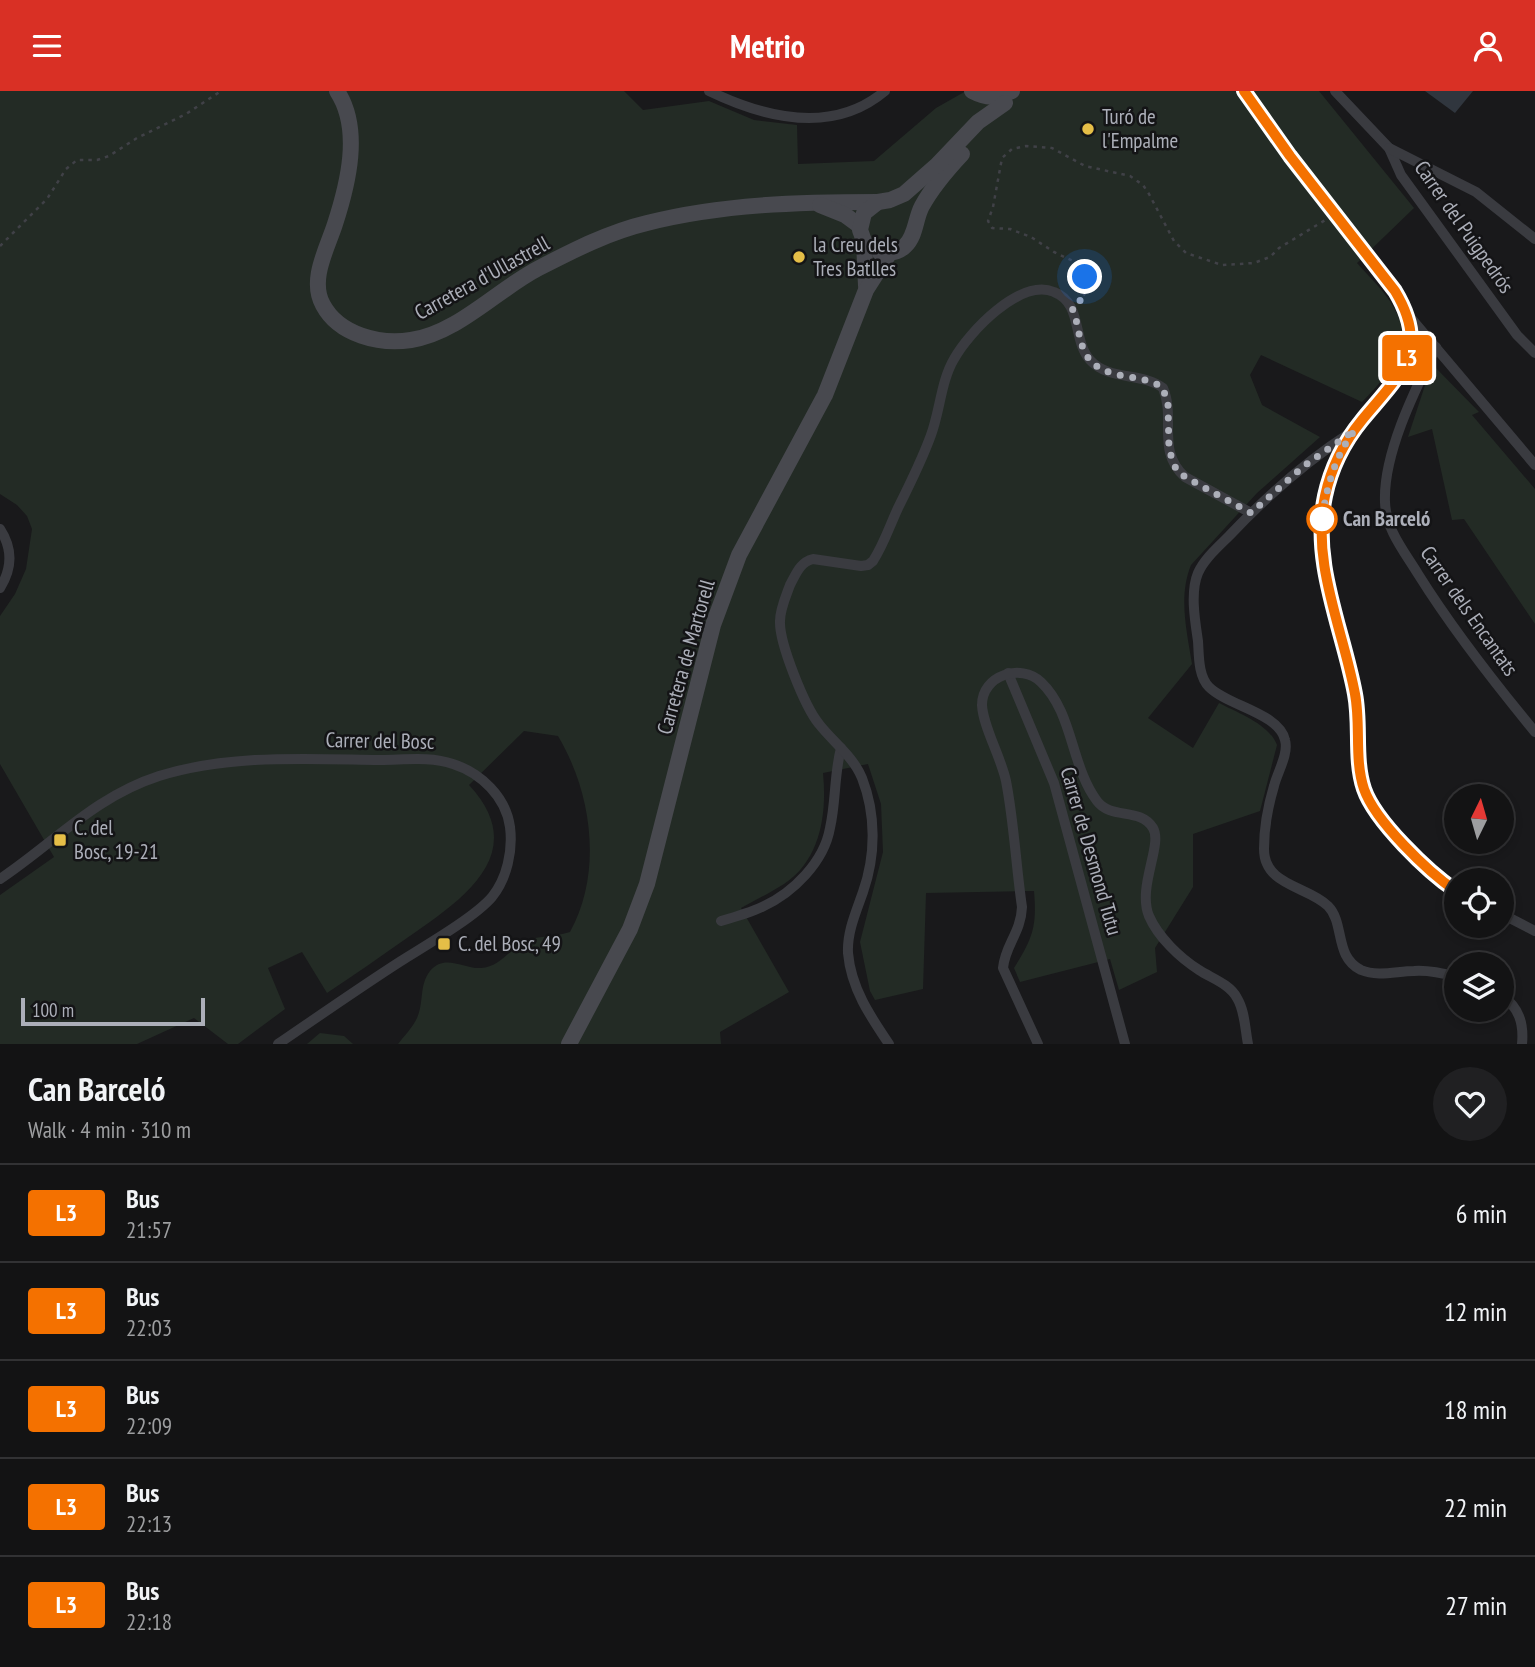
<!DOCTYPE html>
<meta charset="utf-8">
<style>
body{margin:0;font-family:"PT Sans Narrow",sans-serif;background:#202022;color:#f1f3f6;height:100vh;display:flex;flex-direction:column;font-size:26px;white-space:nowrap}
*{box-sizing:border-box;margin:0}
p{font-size:23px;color:#9d9ea0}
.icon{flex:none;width:38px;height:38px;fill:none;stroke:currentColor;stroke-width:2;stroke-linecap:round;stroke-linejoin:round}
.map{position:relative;height:953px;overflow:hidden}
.side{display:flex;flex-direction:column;background:#131314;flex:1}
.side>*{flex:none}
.badge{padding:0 14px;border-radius:5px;font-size:24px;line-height:46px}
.needle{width:46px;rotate:5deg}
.controls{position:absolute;left:1444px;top:693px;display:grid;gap:14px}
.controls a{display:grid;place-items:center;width:70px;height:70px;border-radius:50%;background:#131314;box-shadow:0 4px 10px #0003,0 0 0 2px #323234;font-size:35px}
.scale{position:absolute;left:21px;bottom:18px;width:184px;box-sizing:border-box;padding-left:7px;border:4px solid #acafb9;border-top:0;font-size:19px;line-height:24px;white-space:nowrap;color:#acafb9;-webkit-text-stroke:5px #141416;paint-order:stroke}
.you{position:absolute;width:35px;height:35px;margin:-18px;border:5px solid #fff;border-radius:50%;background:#1a73e8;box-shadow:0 0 0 10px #1a73e833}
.map>.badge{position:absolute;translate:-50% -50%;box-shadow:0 0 0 4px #fff}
.round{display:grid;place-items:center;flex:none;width:74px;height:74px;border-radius:37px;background:#202022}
.headline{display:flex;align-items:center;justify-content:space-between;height:119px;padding:0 28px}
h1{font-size:33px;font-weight:600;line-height:52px}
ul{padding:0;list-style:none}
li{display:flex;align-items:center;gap:21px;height:98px;padding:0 28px;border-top:2px solid #323234}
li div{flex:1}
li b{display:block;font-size:26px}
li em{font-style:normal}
li .badge{min-width:77px;font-weight:700;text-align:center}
header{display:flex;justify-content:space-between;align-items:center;height:91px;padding:0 28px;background:#d93025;color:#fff;font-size:32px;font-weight:600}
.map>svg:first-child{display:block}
</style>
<header><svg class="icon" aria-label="menu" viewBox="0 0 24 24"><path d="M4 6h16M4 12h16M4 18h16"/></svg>Metrio<svg class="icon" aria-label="person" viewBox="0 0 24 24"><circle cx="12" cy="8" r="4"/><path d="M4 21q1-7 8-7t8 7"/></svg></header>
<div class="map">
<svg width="1535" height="953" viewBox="0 0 1535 953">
<rect width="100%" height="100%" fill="#19191b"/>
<!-- green -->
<g fill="#232b25">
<path d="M0 0H624L643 19 709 10 754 29 797 34 798 73 874 70 936 17 966 0H1319L1414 117 1357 172C1371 188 1390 205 1398 225 1413 257 1383 290 1362 311L1261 264 1250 284 1262 314 1320 346 1257 402 1191 474C1178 506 1187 541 1192 573L1148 627 1193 657 1219 612C1238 622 1269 633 1277 654L1260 720 1193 743V796L1155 857 1157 881 1119 899 1110 868 1020 891 1014 877C1033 847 1037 835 1034 800L926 802 923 898 875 909 870 900 860 851 883 761 881 713 868 673 823 682C827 722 821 769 784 793 770 802 755 809 741 817L789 901 720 941 721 953H398C404 945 413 936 417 927 424 912 419 894 430 880 445 862 463 878 481 877 501 876 511 856 527 849 539 845 555 846 570 841 603 781 592 702 558 645L524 640 469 694C533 763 460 810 407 847 380 866 354 884 327 902L302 861 268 877 285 918 238 953H228L194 927 137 953H0V804L54 766 0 673V525L15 503 26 478 32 438 27 425 17 414 0 403Z"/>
<polygon points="1432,273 1479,321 1472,324 1535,398 1535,533 1464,428 1452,429 1432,338 1408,346"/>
<polygon points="320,942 344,945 353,953 307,953"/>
</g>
<!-- water -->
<polygon fill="#30363e" points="1425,0 1473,0 1455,22"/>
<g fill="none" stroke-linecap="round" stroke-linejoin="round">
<!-- path -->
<g stroke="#404147" stroke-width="2.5" stroke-dasharray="3.5 5" stroke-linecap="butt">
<polyline points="0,155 47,108 66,78 77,69 97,69 109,65 137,47 186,23 221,0"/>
<polyline points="1078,211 1088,199 1085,186 1077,172 1054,161 1031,146 1010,138 992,137 988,130 993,116 1002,67 1012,58 1026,55 1052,57 1085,75 1130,85 1143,94 1149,103 1174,150 1186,162 1222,174 1254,172 1270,166 1279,157 1327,128"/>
</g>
<!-- street -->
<g stroke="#3a3b40" stroke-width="10">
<path d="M709 0C765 27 833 44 885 0"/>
<path d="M1244 0 1290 65 1395 200C1432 260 1400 283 1362 329 1344 351 1330 377 1325 405 1311 472 1343 538 1355 603 1361 634 1354 668 1364 698 1376 732 1427 780 1456 800"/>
<polyline points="1335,0 1389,57 1401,84 1517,244 1535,262"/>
<polyline points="1389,57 1476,101 1535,148"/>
<polyline points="1410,226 1535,374"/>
<path d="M1436 256C1415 299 1383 363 1385 411 1386 439 1404 460 1418 483 1453 539 1493 590 1535 641"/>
<path d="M1350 342C1305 371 1265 407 1229 445 1218 456 1204 468 1198 482 1190 501 1195 530 1198 550 1199 564 1198 585 1209 596 1228 615 1279 622 1285 649 1289 663 1277 682 1274 695 1268 715 1264 737 1264 758 1264 795 1308 795 1328 815 1345 832 1334 866 1361 879 1378 886 1397 880 1414 880 1428 879 1442 882 1456 886"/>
<path d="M0 438C13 458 12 478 0 497"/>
<polyline points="1008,582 1054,692 1125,953"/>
<path d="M0 788C54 752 94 706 159 685 230 663 307 668 380 669 404 669 430 665 453 673 481 682 506 706 510 736 513 760 507 787 492 806 475 826 425 855 401 870 359 897 319 925 278 953"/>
<polyline points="1502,823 1535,840"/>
<path d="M721 830C735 826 749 822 762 816 793 802 824 771 830 737 836 711 834 684 841 657"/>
<path d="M1502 904C1519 917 1524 932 1522 953"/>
<path d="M889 953C870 925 851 897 848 862 847 841 856 821 863 801 876 764 876 723 862 687 853 665 833 651 819 633 805 616 779 552 780 530 780 518 786 505 790 494 796 483 800 471 813 468L861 475 868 474 873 470C884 453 890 434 898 417 910 393 922 369 931 344 940 320 941 290 954 268 969 241 1020 187 1054 201 1083 212 1072 249 1090 269 1109 290 1142 281 1163 297 1176 328 1156 360 1185 386L1251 422"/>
<path d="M1038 953 1003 877C1005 854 1021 842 1022 816 1016 775 1014 731 1006 690 1001 666 983 636 982 614 982 584 1021 572 1041 591 1073 621 1071 676 1097 710 1111 729 1140 716 1153 737 1163 754 1137 796 1149 825 1158 846 1180 867 1199 879 1211 887 1230 893 1237 907 1245 920 1245 938 1248 953"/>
</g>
<!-- secondary -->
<g stroke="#48494f" stroke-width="16">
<path d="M337 0C362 38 348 93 335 133 327 158 309 189 323 214 339 244 380 254 411 249 458 242 498 198 539 177 574 159 609 141 647 132 722 113 800 111 878 111"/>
<path d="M972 0C987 8 997 7 1012 0"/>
<polyline points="820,114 845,124 860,135"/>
<path d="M880 162C889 163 898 162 905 155 916 145 915 128 922 115 933 95 947 79 962 63"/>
<polyline points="866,195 864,150 860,139 864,122 878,111 890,109 904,103 937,74 978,31 1005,12"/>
<polyline points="569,953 630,838 647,793 713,534 739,464 825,304 866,199 889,163"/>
</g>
</g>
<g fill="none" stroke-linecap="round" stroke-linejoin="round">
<!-- line casing -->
<g stroke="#fff" stroke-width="16">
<path id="line" d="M1244 0 1290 65 1395 200C1431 260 1400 283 1362 329 1344 351 1331 377 1325 405 1311 472 1343 538 1355 603 1361 634 1354 668 1364 698 1375 730 1428 781 1456 800"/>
</g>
<!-- line -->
<use href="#line" stroke="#f47100" stroke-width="10"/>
<!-- walk -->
<path stroke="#acafb9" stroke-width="7" stroke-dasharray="0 12.6" d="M1085 186C1088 202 1084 207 1072 217 1079 232 1078 251 1087 265 1104 291 1141 281 1163 297L1168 314 1169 359 1176 378 1185 386 1251 422 1304 375 1355 339C1334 366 1327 396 1322 428"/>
</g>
<!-- markers -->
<g fill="#e5be47" stroke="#141416" stroke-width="2.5">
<circle cx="1088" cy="38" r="7"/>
<circle cx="799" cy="166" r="7"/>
<rect x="53" y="742" width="14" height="14" rx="3.5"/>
<rect x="437" y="846" width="14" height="14" rx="3.5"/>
</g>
<circle fill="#fff" stroke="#f47100" stroke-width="3.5" cx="1322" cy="428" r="14"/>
<g text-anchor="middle" stroke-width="5" stroke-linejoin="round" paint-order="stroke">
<!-- poi labels -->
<g font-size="21" fill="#acafb9" stroke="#141416" text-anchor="start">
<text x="1102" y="33">Turó de<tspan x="1102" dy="24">l'Empalme</tspan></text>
<text x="813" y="161">la Creu dels<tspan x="813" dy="24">Tres Batlles</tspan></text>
<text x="74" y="744">C. del<tspan x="74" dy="24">Bosc, 19-21</tspan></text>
<text x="458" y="860">C. del Bosc, 49</text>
</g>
<!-- street labels -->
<g font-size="21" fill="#acafb9" stroke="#141416">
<text transform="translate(1464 136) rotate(55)" y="7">Carrer del Puigpedrós</text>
<text transform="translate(482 187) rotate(-29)" y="7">Carretera d'Ullastrell</text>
<text transform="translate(1469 520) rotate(55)" y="7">Carrer dels Encantats</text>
<text transform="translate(686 566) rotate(-74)" y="7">Carretera de Martorell</text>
<text transform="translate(380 650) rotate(1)" y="7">Carrer del Bosc</text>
<text transform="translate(1091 760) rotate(74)" y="7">Carrer de Desmond Tutu</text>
</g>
<!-- stop labels -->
<g font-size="21" font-weight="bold" fill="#acafb9" stroke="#141416" text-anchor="start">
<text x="1343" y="435">Can Barceló</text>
</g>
</g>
</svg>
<div class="controls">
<a><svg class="needle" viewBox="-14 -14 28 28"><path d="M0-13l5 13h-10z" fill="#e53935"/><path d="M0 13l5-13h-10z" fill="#9d9ea0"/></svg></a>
<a><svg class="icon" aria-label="locate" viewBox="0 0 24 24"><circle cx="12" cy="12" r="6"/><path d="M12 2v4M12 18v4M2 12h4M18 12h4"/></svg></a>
<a><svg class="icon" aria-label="layers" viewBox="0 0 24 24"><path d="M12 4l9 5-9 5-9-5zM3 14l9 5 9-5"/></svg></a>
</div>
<div class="scale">100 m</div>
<div class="you" style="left:1085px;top:186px"></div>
<b class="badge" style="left:1407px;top:267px;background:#f47100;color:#fff">L3</b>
</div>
<section class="side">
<div class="headline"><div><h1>Can Barceló</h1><p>Walk · 4 min · 310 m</p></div><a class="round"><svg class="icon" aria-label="heart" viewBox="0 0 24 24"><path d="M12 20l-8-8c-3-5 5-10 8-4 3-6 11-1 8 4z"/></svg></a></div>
<ul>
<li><span class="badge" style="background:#f47100;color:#fff">L3</span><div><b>Bus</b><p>21:57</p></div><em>6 min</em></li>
<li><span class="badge" style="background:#f47100;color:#fff">L3</span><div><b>Bus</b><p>22:03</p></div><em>12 min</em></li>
<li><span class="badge" style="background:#f47100;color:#fff">L3</span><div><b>Bus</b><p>22:09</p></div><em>18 min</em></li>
<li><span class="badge" style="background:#f47100;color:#fff">L3</span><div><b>Bus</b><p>22:13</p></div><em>22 min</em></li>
<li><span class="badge" style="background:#f47100;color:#fff">L3</span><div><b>Bus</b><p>22:18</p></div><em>27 min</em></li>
</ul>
</section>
